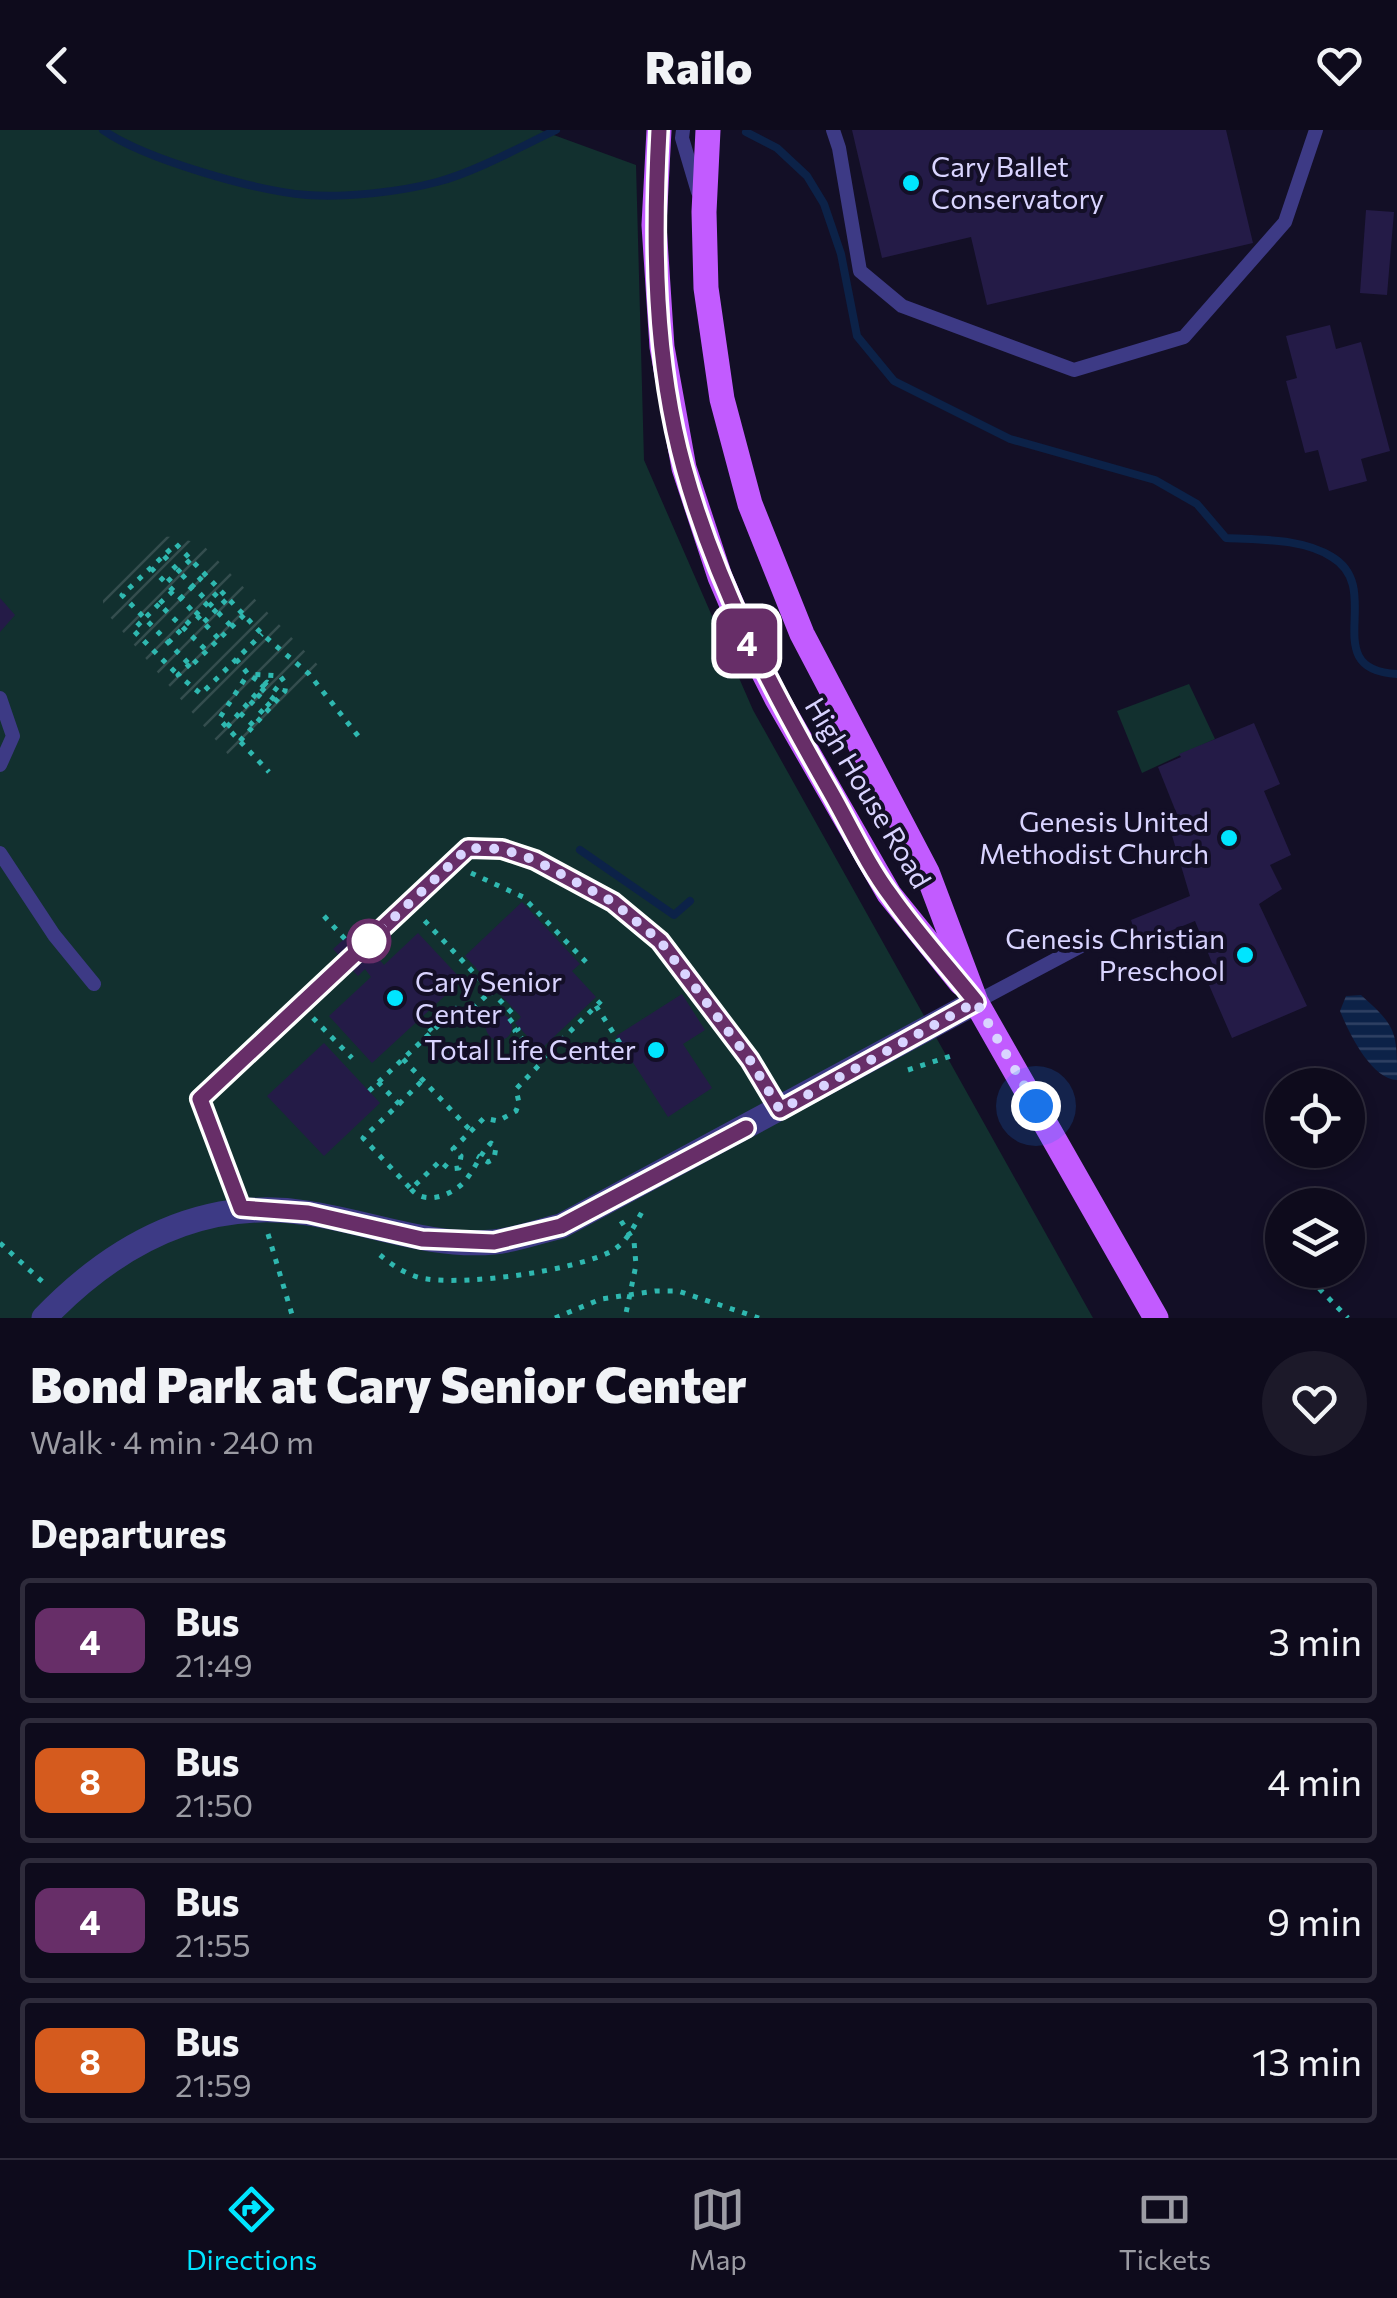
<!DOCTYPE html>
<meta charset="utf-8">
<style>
body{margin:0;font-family:Commissioner,sans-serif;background:#1c1929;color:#f1f3f6;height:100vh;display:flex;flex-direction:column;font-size:38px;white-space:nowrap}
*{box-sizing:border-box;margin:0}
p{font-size:32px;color:#9b9ba3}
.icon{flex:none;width:55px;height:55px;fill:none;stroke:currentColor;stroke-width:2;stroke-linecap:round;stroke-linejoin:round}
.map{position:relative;height:1188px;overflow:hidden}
.panel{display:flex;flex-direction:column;background:#0e0b1c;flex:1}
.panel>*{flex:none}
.badge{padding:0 20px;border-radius:15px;font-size:35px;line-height:65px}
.fabs{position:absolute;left:1265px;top:938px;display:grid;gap:20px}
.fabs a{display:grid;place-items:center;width:100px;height:100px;border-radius:50%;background:#0e0b1c;box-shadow:0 5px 15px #0003,0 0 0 2px #2e2b3b;font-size:50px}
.you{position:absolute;width:50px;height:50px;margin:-25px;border:8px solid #fff;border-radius:50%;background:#1a73e8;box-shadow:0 0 0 15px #1a73e833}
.map>.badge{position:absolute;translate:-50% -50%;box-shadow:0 0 0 5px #fff}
h2{padding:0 30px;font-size:38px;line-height:90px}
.round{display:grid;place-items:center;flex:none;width:105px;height:105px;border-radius:52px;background:#1c1929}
.headline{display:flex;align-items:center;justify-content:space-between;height:170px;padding:0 30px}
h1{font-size:48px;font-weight:800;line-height:75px}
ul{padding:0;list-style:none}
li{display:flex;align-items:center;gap:30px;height:125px;margin:0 20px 15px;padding:0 10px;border:5px solid #2e2b3b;border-radius:10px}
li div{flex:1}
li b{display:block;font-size:38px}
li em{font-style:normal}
li .badge{min-width:110px;font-weight:700;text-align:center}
header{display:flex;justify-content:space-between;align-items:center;height:130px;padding:0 30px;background:#0e0b1c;font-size:45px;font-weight:800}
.dock{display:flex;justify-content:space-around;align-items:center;height:140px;border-top:2px solid #2e2b3b;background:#0e0b1c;font-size:28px;color:#9b9ba3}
.dock a{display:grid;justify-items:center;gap:5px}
.dock .on{color:#00e5ff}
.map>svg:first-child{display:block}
</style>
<header><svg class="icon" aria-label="back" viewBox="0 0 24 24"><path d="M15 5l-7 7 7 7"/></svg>Railo<svg class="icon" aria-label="heart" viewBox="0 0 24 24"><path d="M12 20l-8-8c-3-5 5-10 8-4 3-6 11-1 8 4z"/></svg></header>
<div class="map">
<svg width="1397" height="1188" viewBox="0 0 1397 1188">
<defs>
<pattern id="garden-furrows" width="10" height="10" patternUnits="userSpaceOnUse" patternTransform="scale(2.5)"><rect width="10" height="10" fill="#12302f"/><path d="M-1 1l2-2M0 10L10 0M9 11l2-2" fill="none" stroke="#344d4e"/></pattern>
<pattern id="water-rules" width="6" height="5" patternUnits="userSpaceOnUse" patternTransform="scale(2.5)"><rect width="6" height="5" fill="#0c2248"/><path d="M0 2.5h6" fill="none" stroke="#2f4163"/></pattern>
</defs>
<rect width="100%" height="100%" fill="#130f26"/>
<!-- green -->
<g fill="#12302f">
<polygon points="0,0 540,0 636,35 644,330 753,580 1093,1188 0,1188"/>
<polygon points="1189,554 1215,609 1142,643 1117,581"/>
</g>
<!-- garden -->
<polygon fill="url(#garden-furrows)" points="155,406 174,407 202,414 318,535 232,629 104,480 101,454"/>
<!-- water -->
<path fill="url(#water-rules)" d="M1361 865C1397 897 1397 902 1397 950 1371 949 1349 903 1340 881L1346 866Z"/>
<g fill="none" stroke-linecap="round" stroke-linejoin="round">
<!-- stream -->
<g stroke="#0c2248" stroke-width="8">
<path d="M103 0C144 29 256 61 307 65 344 68 400 62 437 52 475 42 520 17 556 0"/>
<path d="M746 2 777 18 807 46 824 74 841 124 857 206 894 251 1010 309 1155 350 1197 374 1226 408C1260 410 1302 408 1332 427 1386 459 1316 540 1397 544"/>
<polyline points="580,720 674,785 690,771"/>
</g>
</g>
<!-- building -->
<g fill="#241b47">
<polygon points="852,0 1226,0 1253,113 987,175 971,107 882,128"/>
<polygon points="1366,80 1394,82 1387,165 1360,163"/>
<polygon points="1330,195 1336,219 1361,212 1390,321 1361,329 1367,351 1329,361 1318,320 1305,323 1286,251 1297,248 1286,206"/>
<polygon points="0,468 15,485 0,502"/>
<polygon points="1254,593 1280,654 1264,661 1291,725 1270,735 1282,759 1259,774 1307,876 1232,908 1209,855 1219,850 1195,791 1138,814 1131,790 1190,766 1168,692 1178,687 1158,637 1181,627 1179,624"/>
<polygon points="522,772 580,834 572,841 596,867 540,920 515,893 521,887 465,826"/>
<polygon points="360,795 385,822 378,828 384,835 418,803 462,850 372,933 329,886 371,847 365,839 358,846 333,819"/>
<polygon points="682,864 705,900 683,914 712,958 668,987 616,906"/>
<circle cx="499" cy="897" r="13"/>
<polygon points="324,913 380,973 324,1026 267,966"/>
</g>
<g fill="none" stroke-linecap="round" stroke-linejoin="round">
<!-- path -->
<g stroke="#2fb8b0" stroke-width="5" stroke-dasharray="5 8" stroke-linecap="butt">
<polyline points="164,426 231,496"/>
<polyline points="190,430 166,453 219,509"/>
<polyline points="151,438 166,453"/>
<polyline points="173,461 159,474 207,521"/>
<polyline points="180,469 205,444"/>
<polyline points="159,474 133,500 178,545"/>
<polyline points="244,485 191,536 122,465 176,414 262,504 309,544 359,607"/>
<polyline points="204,492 228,468"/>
<polyline points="168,513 220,460"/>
<polyline points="236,529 248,544 219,589 269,642"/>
<polyline points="190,534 178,545 201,564 262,504"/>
<polyline points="264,555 267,552 282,564"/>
<polyline points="261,558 276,571"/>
<polyline points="257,564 271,577"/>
<polyline points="250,571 264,584"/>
<polyline points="240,583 254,596"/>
<polyline points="227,597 264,555 248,544"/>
<polyline points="240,611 285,561 286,554 280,546 248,544"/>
<polyline points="471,743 523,767 586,832"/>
<polyline points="324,786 345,809"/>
<polyline points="596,876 629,927"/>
<polyline points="313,888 352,928"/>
<polyline points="420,889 432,901"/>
<polyline points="403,929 471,1001"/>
<polyline points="542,929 601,871"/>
<polyline points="908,940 957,924"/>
<polyline points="378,952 399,974 363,1008 411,1059 440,1031 449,1039 459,1038 461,1026 453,1019 484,988 498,991 516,981 519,973 516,959 543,931 515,901 518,899 508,887 512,883 491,861"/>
<polyline points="369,961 460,875 468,883 491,861 422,788"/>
<polyline points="399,974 423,950"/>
<path d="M411 1059C425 1077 457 1064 468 1047 477 1035 480 1024 491 1013L496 1017 494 1029 488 1032 477 1026"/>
<polyline points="621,1091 634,1111 636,1135 625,1188"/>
<polyline points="268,1104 293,1188"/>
<polyline points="0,1113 46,1155"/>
<polyline points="1268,1116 1282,1122"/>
<path d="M380 1125C393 1136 410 1147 427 1149 470 1155 571 1141 610 1122 627 1113 634 1096 643 1080"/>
<polyline points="1301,1140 1348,1188"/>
<polyline points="555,1188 601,1169 655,1161 678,1161 759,1188"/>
</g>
<!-- service -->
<g stroke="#3d3a85" stroke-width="14">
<polyline points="683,0 682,8 698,62"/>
<polyline points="833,0 839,18 860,141 902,176 1074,240 1184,207 1285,92 1316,0"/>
<polyline points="0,568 13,606 0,635"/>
<polyline points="0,723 54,805 94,854"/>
<polyline points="976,872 1081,816"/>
<polyline points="241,1078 201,969 468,719 502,719 535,731 613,772 660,811 750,930 780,980"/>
</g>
<!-- minor -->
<path stroke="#3d3a85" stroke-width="25" d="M44 1188C115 1114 203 1067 307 1083 369 1092 430 1118 494 1112 516 1110 540 1101 561 1096L976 872"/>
<!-- primary -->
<g stroke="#c25bff" stroke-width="25">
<polyline points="659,0 654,95 662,217 684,338 720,447 747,510 777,569 889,764 961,853"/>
<polyline points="708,0 704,82 706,158 722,269 750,374 802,504 927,742 976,872 1156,1188"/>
</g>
</g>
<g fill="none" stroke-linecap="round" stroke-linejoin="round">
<!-- line casing -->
<g stroke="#fff" stroke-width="22">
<path id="line" d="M659 0C653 112 654 229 684 338 716 454 771 558 830 661 850 696 867 734 891 766 917 803 948 837 976 872L780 980 750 930 660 811 613 772 535 730 502 719 468 718 200 969 241 1078 308 1083 422 1109 494 1112 561 1096 746 998"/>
</g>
<!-- line -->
<use href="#line" stroke="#672e68" stroke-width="15"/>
<!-- walk -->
<polyline stroke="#d9d4ff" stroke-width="10" stroke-dasharray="0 18" points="369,811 468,718 502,719 535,730 613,772 660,811 750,930 780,980 976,872 1036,976"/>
</g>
<!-- markers -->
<g fill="#00e5ff" stroke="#130f26" stroke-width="4">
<circle cx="911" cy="53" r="10"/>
<circle cx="1229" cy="708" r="10"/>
<circle cx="1245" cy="825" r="10"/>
<circle cx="395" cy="868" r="10"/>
<circle cx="656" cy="920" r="10"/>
</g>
<circle fill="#fff" stroke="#672e68" stroke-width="5" cx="369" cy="811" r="20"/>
<g text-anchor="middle" stroke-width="8" stroke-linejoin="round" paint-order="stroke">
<!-- poi labels -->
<g font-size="28" fill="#d9d4ff" stroke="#130f26" text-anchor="end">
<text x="931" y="47" text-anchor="start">Cary Ballet<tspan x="931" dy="32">Conservatory</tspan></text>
<text x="1209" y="702">Genesis United<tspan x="1209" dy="32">Methodist Church</tspan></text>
<text x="1225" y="819">Genesis Christian<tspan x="1225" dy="32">Preschool</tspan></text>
<text x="415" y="862" text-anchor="start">Cary Senior<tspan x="415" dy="32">Center</tspan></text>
<text x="636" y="930">Total Life Center</text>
</g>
<!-- street labels -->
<g font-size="28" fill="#d9d4ff" stroke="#130f26">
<text transform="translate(868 663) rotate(59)" y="10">High House Road</text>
</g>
</g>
</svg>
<div class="fabs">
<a><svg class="icon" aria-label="locate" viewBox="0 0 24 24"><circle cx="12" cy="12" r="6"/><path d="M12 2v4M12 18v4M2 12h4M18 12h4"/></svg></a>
<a><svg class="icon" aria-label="layers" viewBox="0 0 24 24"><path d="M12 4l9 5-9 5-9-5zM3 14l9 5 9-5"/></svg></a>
</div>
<div class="you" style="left:1036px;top:976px"></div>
<b class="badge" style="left:747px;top:511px;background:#672e68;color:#fff">4</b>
</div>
<section class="panel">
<div class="headline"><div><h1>Bond Park at Cary Senior Center</h1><p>Walk · 4 min · 240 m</p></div><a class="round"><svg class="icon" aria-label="heart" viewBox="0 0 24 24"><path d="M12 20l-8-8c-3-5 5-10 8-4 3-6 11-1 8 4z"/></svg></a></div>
<h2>Departures</h2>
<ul>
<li><span class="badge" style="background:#672e68;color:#fff">4</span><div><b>Bus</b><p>21:49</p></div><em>3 min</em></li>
<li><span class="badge" style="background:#d55b1e;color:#fff">8</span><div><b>Bus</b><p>21:50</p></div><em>4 min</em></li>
<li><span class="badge" style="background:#672e68;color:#fff">4</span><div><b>Bus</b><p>21:55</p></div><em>9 min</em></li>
<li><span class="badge" style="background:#d55b1e;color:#fff">8</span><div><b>Bus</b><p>21:59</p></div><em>13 min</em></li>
</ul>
</section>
<nav class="dock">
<a class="on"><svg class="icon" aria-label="directions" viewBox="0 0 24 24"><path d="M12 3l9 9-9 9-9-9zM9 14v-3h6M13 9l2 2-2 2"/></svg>Directions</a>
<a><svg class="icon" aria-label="map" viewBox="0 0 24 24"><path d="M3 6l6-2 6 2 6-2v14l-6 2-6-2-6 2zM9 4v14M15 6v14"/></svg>Map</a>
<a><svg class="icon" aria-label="tickets" viewBox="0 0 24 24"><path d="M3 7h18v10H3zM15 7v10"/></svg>Tickets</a>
</nav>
